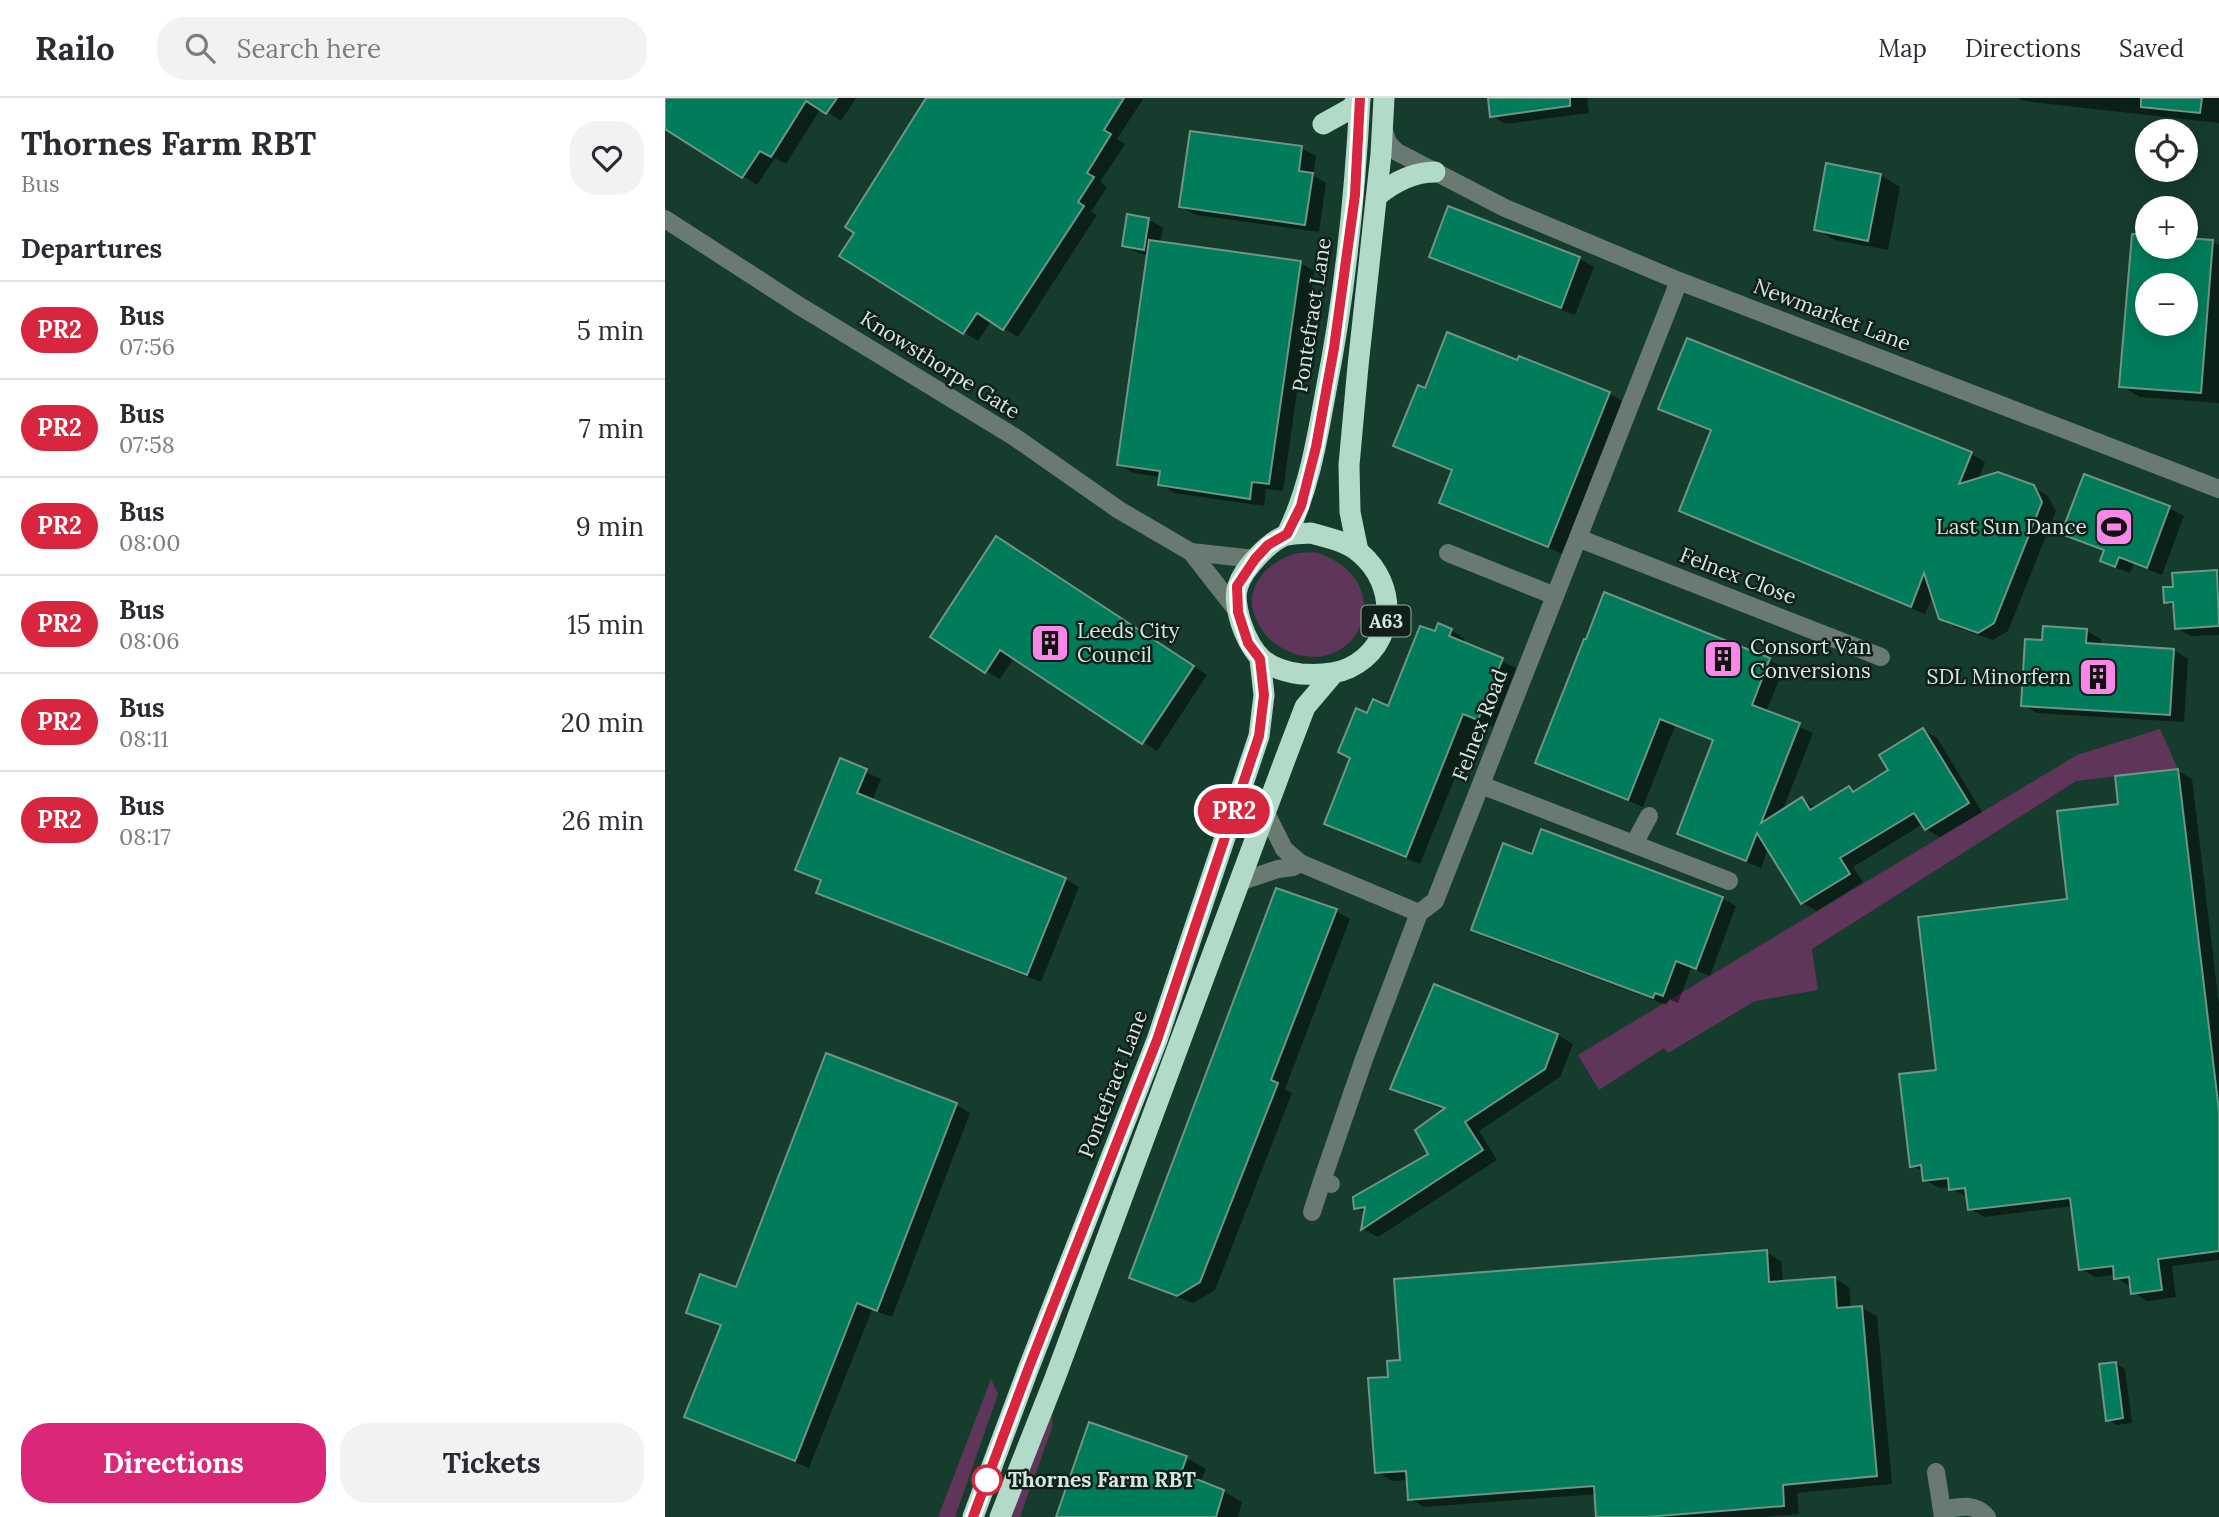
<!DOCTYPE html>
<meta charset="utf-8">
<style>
body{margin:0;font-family:Lora,serif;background:#f2f2f3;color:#2b2b33;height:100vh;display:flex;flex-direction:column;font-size:26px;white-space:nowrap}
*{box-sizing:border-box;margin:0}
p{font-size:23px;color:#7c7c81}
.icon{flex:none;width:38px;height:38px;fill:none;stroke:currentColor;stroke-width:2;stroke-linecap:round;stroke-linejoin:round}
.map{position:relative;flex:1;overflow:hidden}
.side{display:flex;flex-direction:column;background:#fff;width:665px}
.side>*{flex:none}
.badge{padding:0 14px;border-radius:23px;font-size:24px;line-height:46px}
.fabs{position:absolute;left:1470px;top:21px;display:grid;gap:14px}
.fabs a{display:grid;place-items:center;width:63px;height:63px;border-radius:50%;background:#fff;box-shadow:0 4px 18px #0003;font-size:35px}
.map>.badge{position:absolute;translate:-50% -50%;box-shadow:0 0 0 4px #fff}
h2{padding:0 21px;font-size:26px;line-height:63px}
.round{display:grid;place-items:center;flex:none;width:74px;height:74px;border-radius:28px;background:#f2f2f3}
.overview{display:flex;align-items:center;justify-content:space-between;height:119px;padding:0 21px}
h1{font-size:33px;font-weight:700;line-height:52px}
.button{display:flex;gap:14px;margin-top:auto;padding:14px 21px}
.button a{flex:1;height:80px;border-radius:28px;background:#db2777;color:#fff;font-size:28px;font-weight:700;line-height:80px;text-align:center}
.button a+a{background:#f2f2f3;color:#2b2b33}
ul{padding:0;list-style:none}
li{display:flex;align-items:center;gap:21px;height:98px;padding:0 21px;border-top:2px solid #e1e1e2}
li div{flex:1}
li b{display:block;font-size:26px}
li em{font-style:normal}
li .badge{min-width:77px;font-weight:700;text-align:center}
header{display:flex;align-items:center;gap:42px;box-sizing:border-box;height:98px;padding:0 35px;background:#fff;border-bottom:2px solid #e1e1e2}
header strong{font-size:33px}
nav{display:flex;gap:38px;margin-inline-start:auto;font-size:24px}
.search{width:490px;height:63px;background:#f2f2f3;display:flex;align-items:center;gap:18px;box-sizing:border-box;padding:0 24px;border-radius:28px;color:#7c7c81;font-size:26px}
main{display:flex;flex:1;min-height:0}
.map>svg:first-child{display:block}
</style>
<header>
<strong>Railo</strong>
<div class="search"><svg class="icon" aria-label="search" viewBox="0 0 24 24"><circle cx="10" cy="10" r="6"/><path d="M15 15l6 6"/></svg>Search here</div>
<nav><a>Map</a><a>Directions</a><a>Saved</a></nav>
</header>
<main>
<section class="side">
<div class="overview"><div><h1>Thornes Farm RBT</h1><p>Bus</p></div><a class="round"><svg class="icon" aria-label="heart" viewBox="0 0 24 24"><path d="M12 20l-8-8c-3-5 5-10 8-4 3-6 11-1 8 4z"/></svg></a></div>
<h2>Departures</h2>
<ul>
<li><span class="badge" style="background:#d7263d;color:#fff">PR2</span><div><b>Bus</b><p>07:56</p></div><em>5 min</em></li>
<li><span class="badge" style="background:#d7263d;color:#fff">PR2</span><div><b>Bus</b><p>07:58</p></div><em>7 min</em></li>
<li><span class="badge" style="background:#d7263d;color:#fff">PR2</span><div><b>Bus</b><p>08:00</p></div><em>9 min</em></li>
<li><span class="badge" style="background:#d7263d;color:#fff">PR2</span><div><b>Bus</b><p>08:06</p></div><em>15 min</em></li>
<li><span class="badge" style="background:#d7263d;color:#fff">PR2</span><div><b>Bus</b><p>08:11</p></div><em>20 min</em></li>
<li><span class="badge" style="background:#d7263d;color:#fff">PR2</span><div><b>Bus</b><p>08:17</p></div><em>26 min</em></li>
</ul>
<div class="button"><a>Directions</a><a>Tickets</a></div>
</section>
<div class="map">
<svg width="1554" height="1419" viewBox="0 0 1554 1419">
<rect width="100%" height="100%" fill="#163c2e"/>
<!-- green -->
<g fill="#60355a">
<path d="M650 454C738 482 694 582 625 554 609 547 598 537 591 521 577 492 601 464 629 456 635 454 643 455 650 454Z"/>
<polygon points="1495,631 1513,671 1411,683 1147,851 1153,892 1090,903 1003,955 999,950 934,992 913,957 1412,657"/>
<polygon points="326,1281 333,1296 290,1419 273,1419"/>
<polygon points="387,1314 387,1330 355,1419 345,1419"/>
</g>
<!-- shadow -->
<g fill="#0007" fill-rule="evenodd">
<polygon points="0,0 191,0 176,23 156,10 121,66 110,60 92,87 0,28"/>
<polygon points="263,0 478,1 452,41 460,46 435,84 442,89 426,114 432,117 353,239 326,223 313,243 177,157"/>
<polygon points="824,0 922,0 924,15 841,26 827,18"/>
<polygon points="1353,0 1554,0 1554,25 1359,3"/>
<polygon points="636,50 651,58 648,77 661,85 654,134 531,117 516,109"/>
<polygon points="1215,77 1235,89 1223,152 1170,142 1151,131"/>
<polygon points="784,110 915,161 929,169 910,217 780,166 766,158"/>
<polygon points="483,121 498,130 495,145 635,165 649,173 618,393 601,391 599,408 509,395 495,386 496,379 468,375 454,366 483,157 473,155 459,147"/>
<path d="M1468 137 1482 139V149H1521V142L1548 144 1554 147V305L1475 299 1456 288ZM1482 187H1521V226H1482Z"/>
<polygon points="855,260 945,296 959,304 898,456 790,413 776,404 788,373 730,348 761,292 853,264"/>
<polygon points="995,310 1306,356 1320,364 1313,382 1368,389 1383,398 1391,413 1343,533 1328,542 1290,529 1275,520 1268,497 1260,516 1030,420 1016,412 1047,333"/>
<polygon points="1420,378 1504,410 1519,418 1497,477 1469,466 1465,475 1451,470 1437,462 1440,453 1399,435"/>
<polygon points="345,448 542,577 492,653 349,560 335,581 321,573"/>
<polygon points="1552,474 1554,475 1554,537 1526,538 1511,530 1510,509 1501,504 1510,490"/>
<polygon points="940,496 1104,562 1119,570 1101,614 1148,635 1117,714 1137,701 1151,710 1184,690 1191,694 1225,672 1258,632 1272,640 1317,714 1275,739 1261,731 1258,726 1188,769 1198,784 1152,813 1137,805 1103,750 1096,770 1028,743 1014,735 1050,644 1010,628 978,709 886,673 872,664"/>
<polygon points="786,532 800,541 798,546 851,570 828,629 813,623 755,766 675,734 661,726 703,617 724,610 771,536"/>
<polygon points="1422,533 1436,541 1435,548 1509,552 1523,561 1519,624 1372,615 1358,607 1379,544"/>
<polygon points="176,663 216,681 207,703 400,781 414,789 376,884 168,802 154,794 158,784 133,771"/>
<polygon points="1512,672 1527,681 1554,907 1554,1162 1507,1168 1511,1199 1482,1203 1468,1194 1465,1188 1451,1180 1450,1177 1430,1179 1416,1171 1408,1108 1319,1119 1305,1111 1303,1099 1286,1091 1286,1089 1274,1090 1260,1082 1259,1074 1247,1068 1273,974 1404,802 1455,707"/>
<polygon points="868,758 1057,800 1071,808 1045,878 1026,870 1013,905 1004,901 1002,907 822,840 808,831"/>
<polygon points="671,813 685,821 620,991 627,995 550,1192 528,1205 481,1187 466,1179"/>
<polygon points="893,937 908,946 895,979 814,1033 832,1062 713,1139 698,1131 701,1115 691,1110 765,1057 780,1012 743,999 727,990"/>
<polygon points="291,1007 305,1015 227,1219 207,1212 144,1370 36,1326 22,1318 57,1229 23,1214 72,1191"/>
<polygon points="1101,1154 1116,1163 1118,1184 1169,1180 1184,1189 1186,1210 1196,1210 1212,1218 1227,1386 1132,1395 1134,1416 1098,1419 933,1419 932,1396 760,1409 744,1401 743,1382 727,1383 712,1374 725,1280 737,1264"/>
<polygon points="1450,1265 1460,1271 1467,1325 1452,1327 1443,1322"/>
<polygon points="425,1326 522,1360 541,1371 535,1385 558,1393 577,1404 573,1419 393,1419"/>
</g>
<!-- building -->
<g fill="#007c5b" stroke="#6e9585" stroke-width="2" fill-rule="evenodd">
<polygon points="0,0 172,0 161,16 141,3 106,59 95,53 77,80 0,31"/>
<polygon points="261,0 459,0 439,32 446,36 422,75 429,79 413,104 419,108 338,232 312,215 298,236 174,158 189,135 180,129"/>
<polygon points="823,0 905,0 905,8 825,19"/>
<polygon points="1476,0 1537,0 1535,15 1476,9"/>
<polygon points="525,33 637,48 634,73 648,75 640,127 514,109"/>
<polygon points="1161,65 1216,76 1203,143 1149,132"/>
<polygon points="783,108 915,159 896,210 764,159"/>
<polygon points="462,116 484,120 479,152 457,148"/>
<path d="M1467 136 1482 137V149H1521V140L1548 142 1536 295 1454 289ZM1482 187H1521V226H1482Z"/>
<polygon points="484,142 636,163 604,386 587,384 585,401 493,387 495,373 452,367"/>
<polygon points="782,234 852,262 854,258 945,294 883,449 774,405 787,372 728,348 753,287 760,290"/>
<polygon points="1022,240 1307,354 1294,386 1333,374 1369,387 1377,404 1329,525 1313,535 1274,521 1259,475 1246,509 1014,413 1046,332 993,311"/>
<polygon points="1419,376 1505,408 1482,470 1454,459 1450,469 1435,463 1439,452 1396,436"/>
<polygon points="331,438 529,568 477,646 335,552 320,575 265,539"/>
<polygon points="1552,472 1554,528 1510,531 1508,504 1499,505 1498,489 1508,489 1507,475"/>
<polygon points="939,494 1105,560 1087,607 1135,625 1096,725 1137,699 1145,712 1184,688 1188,694 1223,672 1214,657 1258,630 1304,705 1260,732 1249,715 1175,760 1185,776 1136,806 1092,735 1081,763 1012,736 1048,642 995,621 963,702 870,665 919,541 921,541"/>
<polygon points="773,525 787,531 784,538 838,560 813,622 798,616 741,759 659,726 685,660 673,654 691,610 702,615 708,601 723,608 755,528 770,533"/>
<polygon points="1378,528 1422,531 1421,545 1509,551 1505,617 1356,608 1360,541 1377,542"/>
<polygon points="175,660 202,671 192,695 401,780 362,877 151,795 156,782 130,772"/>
<polygon points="1513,671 1554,1013 1554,1153 1493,1161 1497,1192 1466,1196 1464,1179 1449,1181 1448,1168 1414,1172 1405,1100 1303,1112 1300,1090 1284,1092 1283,1080 1258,1083 1256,1067 1245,1069 1234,976 1271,972 1253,819 1402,801 1392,713 1453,706 1450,678"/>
<polygon points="876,731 1058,799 1031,871 1011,863 998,898 990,895 988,900 806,832 838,745 867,756"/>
<polygon points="611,790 672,811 606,982 613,985 535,1184 512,1198 464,1180"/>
<polygon points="769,886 893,936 880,971 800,1024 818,1052 696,1132 700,1109 689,1111 688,1099 763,1056 750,1032 780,1010 725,991"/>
<polygon points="161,955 292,1005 212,1213 192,1205 130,1363 19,1319 56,1227 21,1215 35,1176 71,1189"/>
<polygon points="1102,1152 1104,1184 1170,1179 1172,1210 1197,1208 1212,1378 1118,1387 1119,1408 981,1419 931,1419 929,1388 743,1402 741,1373 710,1375 703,1280 723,1279 722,1263 735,1262 729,1181"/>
<polygon points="1451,1264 1458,1320 1441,1323 1434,1266"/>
<polygon points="424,1324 522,1358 516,1375 559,1392 551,1419 391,1419"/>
</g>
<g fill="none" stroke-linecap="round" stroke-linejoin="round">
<!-- minor -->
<g stroke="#697a72" stroke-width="18">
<polyline points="718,30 723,45 732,54 840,110 1014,183 1554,391"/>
<polyline points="0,121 133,207 348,338 454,412 526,454 573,514"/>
<polyline points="913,440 1216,559"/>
<polyline points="526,454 590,461"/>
<polyline points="783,455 890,498"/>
<polyline points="816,687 1064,783"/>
<polyline points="600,713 619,751 635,765 754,815"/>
<polyline points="969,746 984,718"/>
<polyline points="574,784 613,771 628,769 635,765"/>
<polyline points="657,1083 699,961 754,815 770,803 1014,183"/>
<polyline points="647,1114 657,1083 666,1086"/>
<polyline points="1271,1374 1278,1419"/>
<path d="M1277 1412C1294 1409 1310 1404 1322 1419"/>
</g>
<!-- highway -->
<g stroke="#b1dac8" stroke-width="21">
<polyline points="658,26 685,11 695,0"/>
<path d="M712 98C729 84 747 74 770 74"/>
<path d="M646 435C663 440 681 443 695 455 733 487 732 547 684 570 669 577 652 577 636 576 601 572 587 557 576 525 573 515 569 498 573 488 578 471 603 445 619 438 627 435 637 436 646 435Z"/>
<path d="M622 436C644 391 652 342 661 292 680 196 690 98 695 0"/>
<polyline points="693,453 685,414 684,367 693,268 716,56 719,0"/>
<polyline points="308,1419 364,1269 492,942 594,638 599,597 595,561"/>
<polyline points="335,1419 390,1280 619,664 640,609 668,576"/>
</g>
</g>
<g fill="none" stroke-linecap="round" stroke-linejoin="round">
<!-- line casing -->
<g stroke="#fff" stroke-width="16">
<polyline id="line" points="308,1419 364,1269 492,942 594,638 599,597 595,561 583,545 573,514 572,488 590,461 603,447 622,436 636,408 651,349 669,250 690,97 695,0"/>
</g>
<!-- line -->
<use href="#line" stroke="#d7263d" stroke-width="10"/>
</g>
<!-- icons -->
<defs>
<g id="stadium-square" transform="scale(2.0125)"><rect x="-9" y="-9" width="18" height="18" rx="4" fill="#f987e8" stroke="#101f19"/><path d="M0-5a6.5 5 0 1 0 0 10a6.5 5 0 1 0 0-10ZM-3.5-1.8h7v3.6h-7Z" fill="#111"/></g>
<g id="building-square" transform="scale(2.0125)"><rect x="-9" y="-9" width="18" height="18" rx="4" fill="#f987e8" stroke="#101f19"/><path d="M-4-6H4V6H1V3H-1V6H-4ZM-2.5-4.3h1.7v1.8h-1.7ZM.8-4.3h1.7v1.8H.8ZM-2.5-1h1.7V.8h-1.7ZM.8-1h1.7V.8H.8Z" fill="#111"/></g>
</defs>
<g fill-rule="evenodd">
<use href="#stadium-square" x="1449" y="429"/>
<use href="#building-square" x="385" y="545"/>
<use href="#building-square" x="1058" y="561"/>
<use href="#building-square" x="1433" y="579"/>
</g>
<!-- markers -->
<circle fill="#fff" stroke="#d7263d" stroke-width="3.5" cx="322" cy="1382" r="14"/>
<g text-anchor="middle" stroke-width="5" stroke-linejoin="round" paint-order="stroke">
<!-- shield labels -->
<rect fill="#101f19" stroke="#98aca3" stroke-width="2" x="696.5" y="507.5" width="49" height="31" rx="5"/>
<g font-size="19" font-weight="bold" fill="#d3e8de">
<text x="721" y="530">A63</text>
</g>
<!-- street labels -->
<g font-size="21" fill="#d3e8de" stroke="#101f19">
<text transform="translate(647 217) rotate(-81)" y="7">Pontefract Lane</text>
<text transform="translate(1167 217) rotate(21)" y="7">Newmarket Lane</text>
<text transform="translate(275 267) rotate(32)" y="7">Knowsthorpe Gate</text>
<text transform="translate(1073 478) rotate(21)" y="7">Felnex Close</text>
<text transform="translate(815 627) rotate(-69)" y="7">Felnex Road</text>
<text transform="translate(448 986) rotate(-69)" y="7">Pontefract Lane</text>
</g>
<!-- poi labels -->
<g font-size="21" fill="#d3e8de" stroke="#101f19" text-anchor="end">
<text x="1422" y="436">Last Sun Dance</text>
<text x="412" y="540" text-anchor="start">Leeds City<tspan x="412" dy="24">Council</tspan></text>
<text x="1085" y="556" text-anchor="start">Consort Van<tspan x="1085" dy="24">Conversions</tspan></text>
<text x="1406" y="586">SDL Minorfern</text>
</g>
<!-- stop labels -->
<g font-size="21" font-weight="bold" fill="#d3e8de" stroke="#101f19" text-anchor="start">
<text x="343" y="1389">Thornes Farm RBT</text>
</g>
</g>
</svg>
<div class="fabs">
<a><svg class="icon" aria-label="locate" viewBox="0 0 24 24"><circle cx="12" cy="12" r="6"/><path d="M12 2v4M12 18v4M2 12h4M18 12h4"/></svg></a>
<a>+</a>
<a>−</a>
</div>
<b class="badge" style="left:569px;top:713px;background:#d7263d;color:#fff">PR2</b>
</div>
</main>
